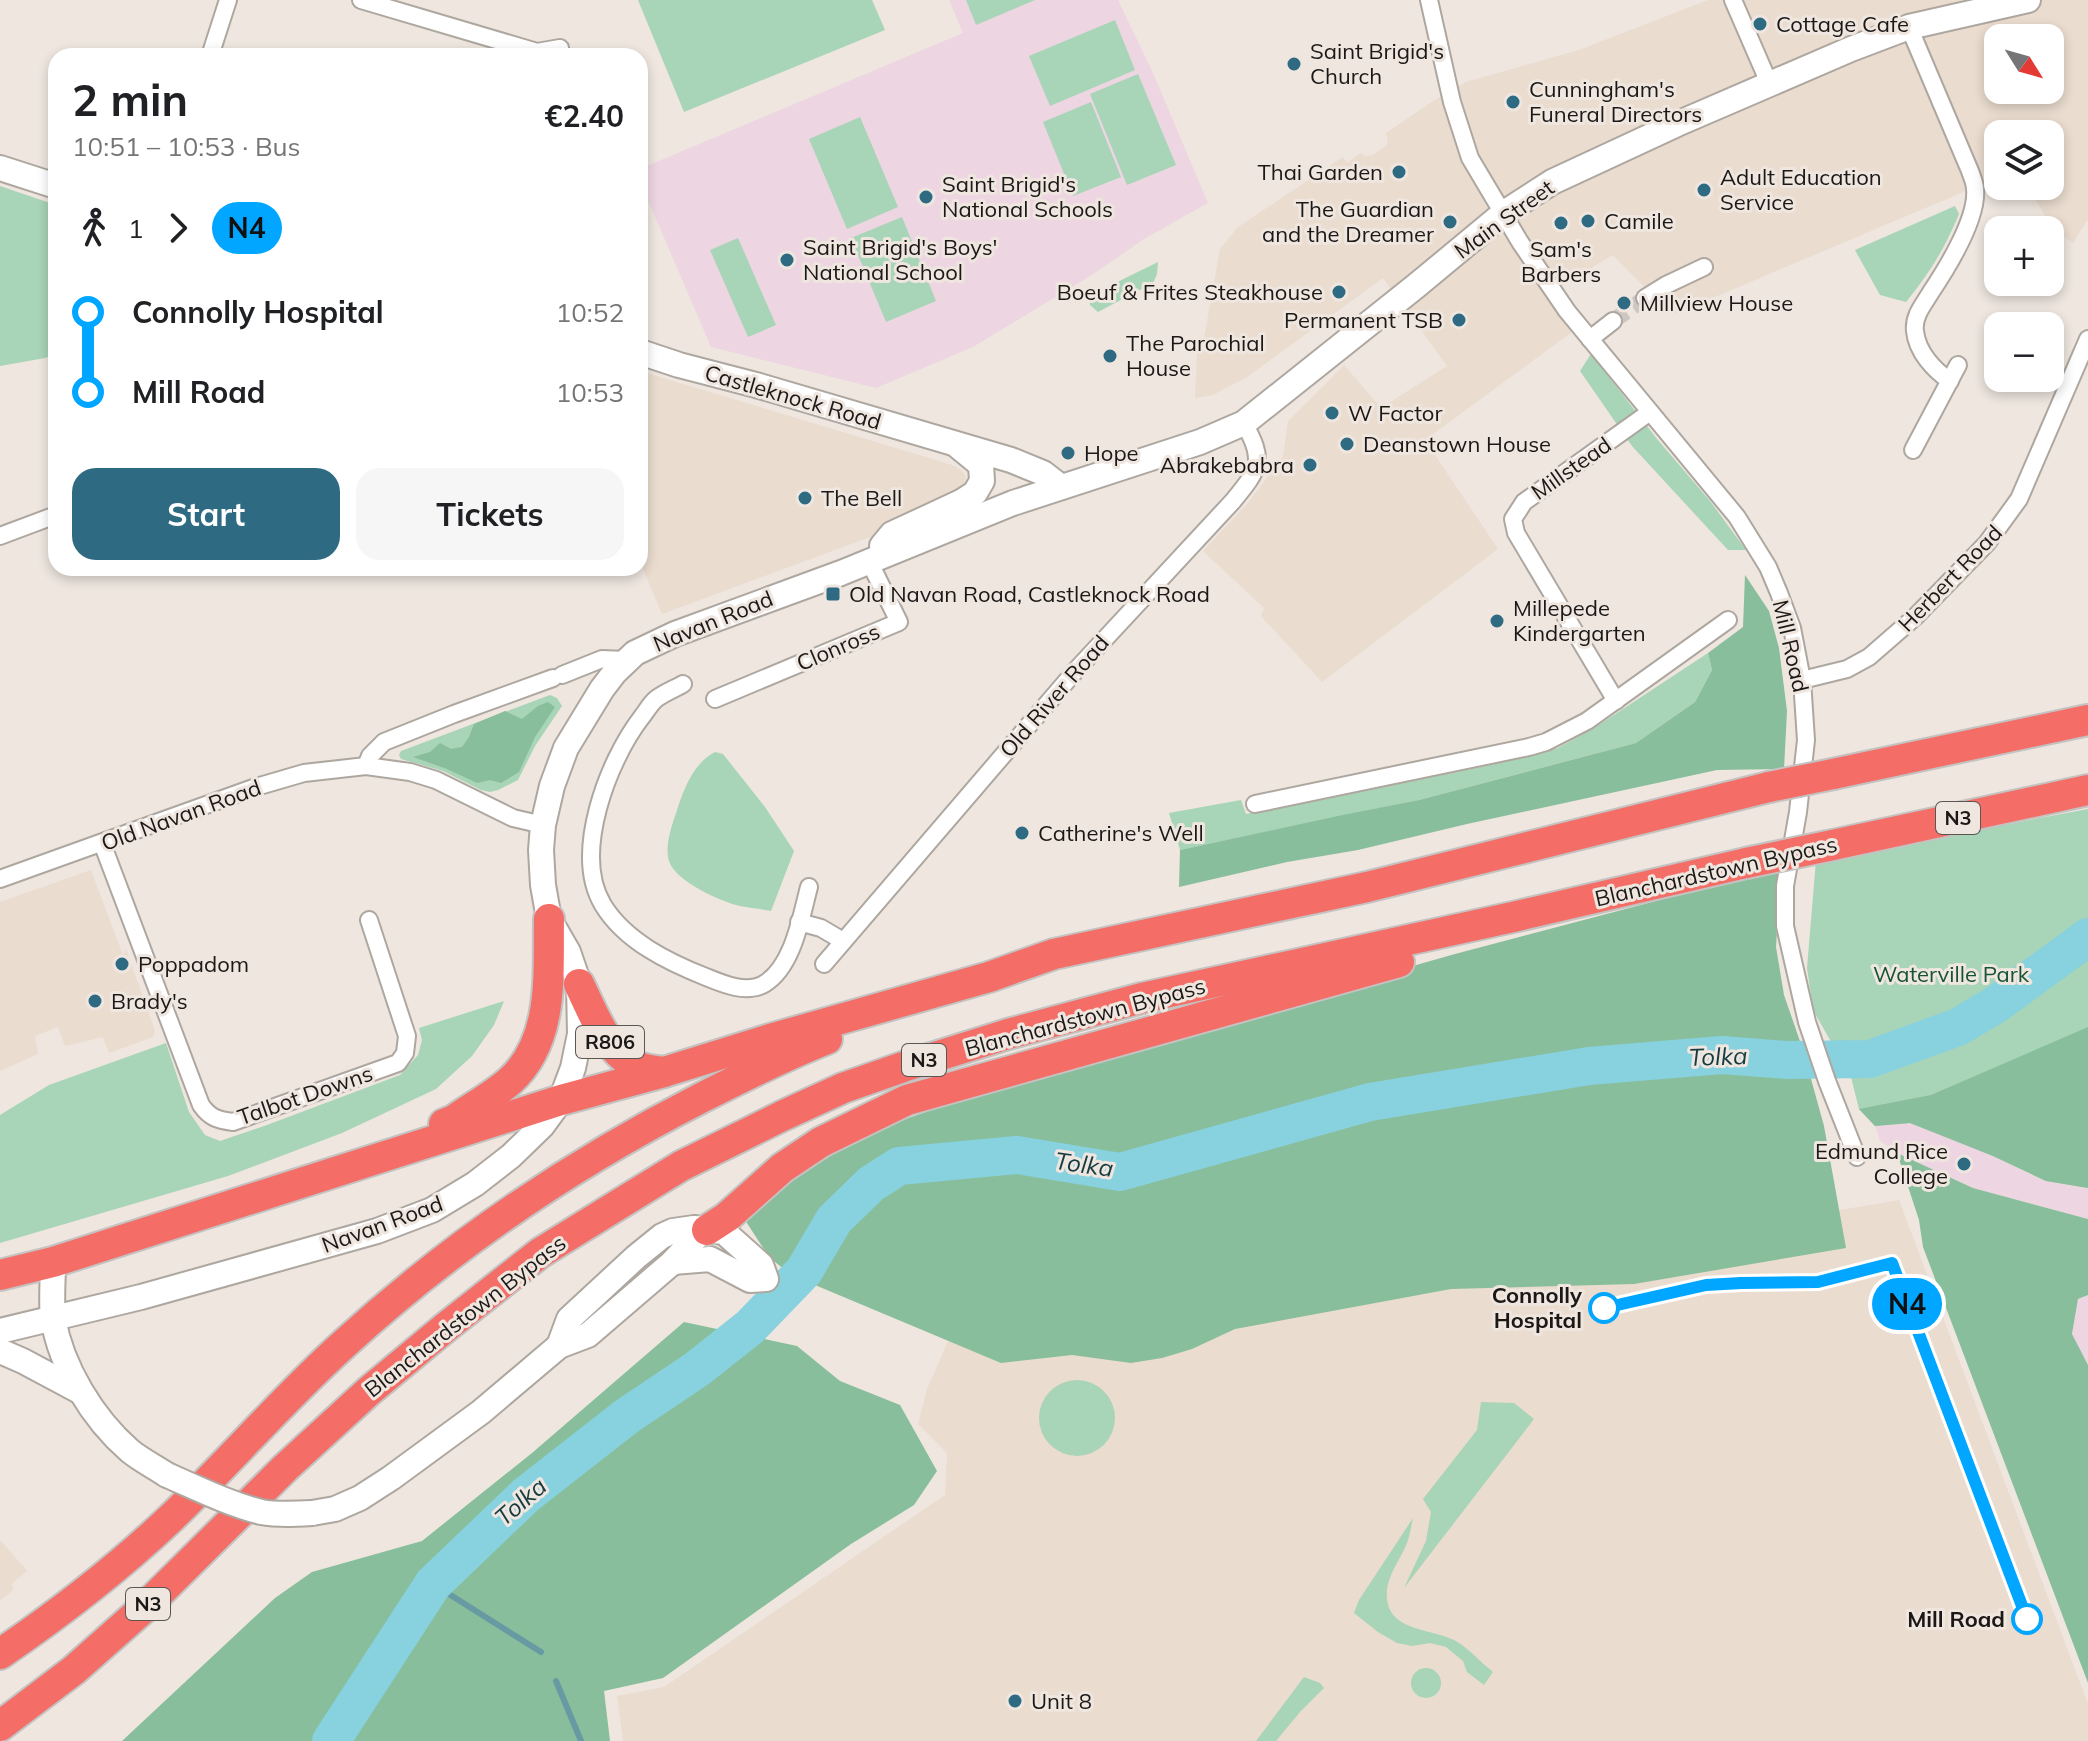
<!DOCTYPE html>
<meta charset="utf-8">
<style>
body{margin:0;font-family:Mulish,sans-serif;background:#f6f6f6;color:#202124;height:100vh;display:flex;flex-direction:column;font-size:30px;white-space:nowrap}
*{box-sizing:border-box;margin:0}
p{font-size:26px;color:#757577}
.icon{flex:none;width:44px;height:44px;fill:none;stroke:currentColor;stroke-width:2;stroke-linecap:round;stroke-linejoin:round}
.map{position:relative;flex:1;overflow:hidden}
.details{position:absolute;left:48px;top:48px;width:600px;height:528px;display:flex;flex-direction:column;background:#fff;border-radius:24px;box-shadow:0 4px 12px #0003}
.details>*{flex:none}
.badge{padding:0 16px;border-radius:26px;font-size:28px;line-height:52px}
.needle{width:52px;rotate:127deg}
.controls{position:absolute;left:1984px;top:24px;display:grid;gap:16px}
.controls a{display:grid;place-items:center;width:80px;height:80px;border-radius:16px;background:#fff;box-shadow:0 4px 12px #0003;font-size:40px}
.map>.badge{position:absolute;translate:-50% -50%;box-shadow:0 0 0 4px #fff}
.legs{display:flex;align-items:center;gap:12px;height:88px;padding:0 24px;font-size:26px}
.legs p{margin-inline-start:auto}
.head{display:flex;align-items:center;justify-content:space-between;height:136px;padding:0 24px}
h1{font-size:44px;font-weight:700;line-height:60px}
.primary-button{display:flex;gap:16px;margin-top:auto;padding:16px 24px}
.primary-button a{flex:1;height:92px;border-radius:24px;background:#2f6a83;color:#fff;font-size:32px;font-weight:700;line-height:92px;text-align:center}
.primary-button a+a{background:#f6f6f6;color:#202124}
ul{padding:0 24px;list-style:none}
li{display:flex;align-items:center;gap:28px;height:80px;font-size:30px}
li i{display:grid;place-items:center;width:12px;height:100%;margin:0 10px;background:currentColor}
li i::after{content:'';width:20px;height:20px;margin:-10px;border:6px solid;border-radius:50%;background:#fff}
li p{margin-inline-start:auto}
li:first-child i{background:linear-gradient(#0000 50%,currentColor 0)}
li:last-child i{background:linear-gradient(currentColor 50%,#0000 0)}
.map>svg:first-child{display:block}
</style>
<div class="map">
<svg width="2088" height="1741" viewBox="0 0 2088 1741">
<rect width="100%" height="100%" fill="#eee6df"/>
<!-- built -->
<g fill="#eadccf" fill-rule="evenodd">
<path d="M1708 0H2088V219L2073 243 2054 230 2027 186H2050V134H1998V186H2026L1996 200 1987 182 1672 315 1613 255 1544 296 1572 332 1425 440 1498 549 1322 682 1261 616 1264 608 1203 551 1248 503 1283 456 1288 421 1344 365 1381 408 1447 366 1383 278 1247 377 1213 395 1195 398 1197 354 1203 344 1220 249 1238 227 1343 157 1347 163 1361 153 1365 156 1373 155 1386 146 1388 138 1385 134 1430 103 1466 82 1579 50ZM1998 38H2050V90H1998Z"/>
<polygon points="640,371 952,465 961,470 966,476 964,487 962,490 907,512 884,530 870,537 662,614 640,562"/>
<polygon points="91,870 123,955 126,949 155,1031 153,1037 109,1053 103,1037 65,1046 58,1027 35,1036 38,1054 0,1071 0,902"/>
<polygon points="1899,1200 2088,1704 2088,1741 623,1741 617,1696 664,1687 945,1495 947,1453 918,1424 927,1389 953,1330 1057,1342"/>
<polygon points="0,1540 27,1571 11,1584 14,1589 0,1601"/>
</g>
<!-- education -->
<g fill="#edd6e2">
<polygon points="949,0 1118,0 1153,73 1208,203 1144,239 1095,273 973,347 876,388 711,347 644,191 642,168 963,33"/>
<polygon points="1910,1123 1993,1156 2045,1181 2088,1188 2088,1219 1973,1188 1897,1153 1880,1141 1875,1126"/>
<polygon points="2088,1295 2088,1365 2072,1335 2078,1299"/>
</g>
<!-- green -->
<g fill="#a8d4b7">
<polygon points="638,0 872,0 885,30 684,112"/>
<polygon points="966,0 1035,0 976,25"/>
<polygon points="1115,20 1135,70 1050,106 1029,56"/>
<polygon points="1138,74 1176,165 1127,185 1090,94"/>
<polygon points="1091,102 1121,177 1073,196 1043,122"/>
<polygon points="860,117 898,207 847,229 809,139"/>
<polygon points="0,186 56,205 56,354 45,358 0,366"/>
<path d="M1955 206 1959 214C1944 250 1930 272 1906 302L1880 295 1855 250Z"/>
<polygon points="902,217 936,301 886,322 851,238"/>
<polygon points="738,238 776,325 748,337 710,250"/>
<polygon points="1158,262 1157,274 1153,283 1098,312 1090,305 1089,296 1093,294"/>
<polygon points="1591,354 1657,439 1710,501 1746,550 1728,550 1632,446 1580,371"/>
<polygon points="1708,653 1712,670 1695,702 1636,743 1419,800 1180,850 1169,813 1241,800 1246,814 1486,766 1558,748 1594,728"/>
<polygon points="550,695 557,698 562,706 535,746 518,780 498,790 490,792 481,790 443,771 401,759 399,755 401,751"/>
<path d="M715 752 723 754 765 807 794 851 771 911C761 909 750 908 740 906 721 902 675 881 669 861 664 844 673 823 678 807 685 786 695 762 715 752Z"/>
<polygon points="2088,809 2088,1188 2046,1181 1993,1156 1910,1123 1875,1126 1859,1109 1851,1077 1813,1010 1807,968 1816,860"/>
<polygon points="504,1001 494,1025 472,1056 436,1089 342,1133 228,1176 0,1243 0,1115 49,1085 166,1043 189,1112 205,1135 220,1141 267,1125 400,1075 418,1055 422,1040 419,1028"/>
<circle cx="1077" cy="1418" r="38"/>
<polygon points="1481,1402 1514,1403 1534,1419 1404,1588 1426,1541 1431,1512 1423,1499 1477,1430"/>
<path d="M1413 1518C1411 1526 1410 1535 1407 1543 1401 1558 1389 1573 1387 1589 1383 1632 1428 1627 1454 1640 1470 1649 1479 1661 1493 1672L1484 1685 1467 1672 1463 1661 1446 1647 1430 1643 1412 1646 1397 1643 1378 1632 1354 1613 1359 1600Z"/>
<circle cx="1426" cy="1683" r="15"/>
<polygon points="1304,1677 1320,1683 1324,1688 1300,1712 1276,1741 1256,1741"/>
</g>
<!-- forest -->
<g fill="#88be9b">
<polygon points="1745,575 1769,611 1779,648 1787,711 1784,769 1717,770 1467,824 1358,850 1287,862 1179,887 1180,850 1338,816 1419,800 1636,743 1695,702 1712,670 1708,653 1743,627"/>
<polygon points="548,702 555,707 535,737 519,772 501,783 490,780 477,783 447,769 413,757 430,752 440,743 451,749 462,747 469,737 474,724 505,711 522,719 538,706"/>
<polygon points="1781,868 1776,947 1784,995 1803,1050 1824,1126 1846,1248 1634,1284 1451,1289 1235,1329 1192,1349 1162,1358 1131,1363 1072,1355 1001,1363 803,1280 785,1270 769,1257 745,1220 790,1178 874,1130 1047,1070 1455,954"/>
<polygon points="2088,1027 2088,1188 2046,1181 1993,1156 1910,1123 1875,1126 1859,1109 1931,1095"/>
<polygon points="1897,1153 1973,1188 2088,1219 2088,1295 2078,1299 2072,1334 2088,1365 2088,1683 1923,1247 1919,1220"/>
<polygon points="684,1322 797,1346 840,1381 900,1405 937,1471 914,1505 851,1544 663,1678 604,1691 610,1741 122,1741 275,1598 312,1572 422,1541 532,1453"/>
</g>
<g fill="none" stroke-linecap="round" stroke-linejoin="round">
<!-- stream -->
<g stroke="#679aa3" stroke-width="6">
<polyline points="433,1584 541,1652"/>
<polyline points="556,1681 581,1741"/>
</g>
<!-- river -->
<polyline stroke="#88d1df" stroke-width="38" points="331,1741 433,1584 526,1495 627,1416 697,1369 750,1327 804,1271 834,1220 871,1184 899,1166 1017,1155 1120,1172 1370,1102 1589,1066 1722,1055 1787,1060 1870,1059 1958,1027 1995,1005 2088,937"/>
<!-- street-tunnel -->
<polyline stroke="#cec7c1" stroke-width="16" stroke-dasharray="16 8" stroke-linecap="butt" points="1613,321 1645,298"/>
<!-- street casing -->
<g stroke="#aea7a0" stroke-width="20">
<g id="street">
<polyline points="361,0 537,52 560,48"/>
<polyline points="1429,0 1452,102 1470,158 1520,242 1567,311 1737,517 1768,567 1779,593 1792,628 1802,680 1806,740 1798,812 1785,886 1785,926 1807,1022 1827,1081 1857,1157"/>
<polyline points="1733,0 1769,83"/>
<path d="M1909 27 1970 171C1972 177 1975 183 1975 189 1978 218 1947 268 1931 292 1924 304 1913 316 1915 331 1917 352 1934 370 1950 381"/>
<polyline points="210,56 228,0"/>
<polyline points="1645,298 1666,285 1704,267"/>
<polyline points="1590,339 1613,321"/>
<polyline points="1913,450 1958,365"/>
<polyline points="0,536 56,515"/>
<polyline points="562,675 602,659 626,660"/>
<polyline points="1802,680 1847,669 1869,657 1915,617 1987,543 2019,499 2088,339"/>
<path d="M683 684C674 689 664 693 656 699 650 704 646 712 641 718 608 761 572 854 603 905 625 941 668 962 706 977 723 984 746 994 764 984 793 967 801 917 809 887"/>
<polyline points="715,699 899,622 869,561"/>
<polyline points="1616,701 1516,533 1513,519 1524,502 1650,412"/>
<polyline points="366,766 370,756 384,742 454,714 553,678"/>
<polyline points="1255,804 1529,747 1546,742 1587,721 1728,620"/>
<path d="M102 843 201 1105C210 1118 218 1120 233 1122L398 1063 405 1053 407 1036 369 920"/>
<polyline points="0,879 256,787 304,773 366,766 410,772 436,780 513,818 543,825"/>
<polyline points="799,922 821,928 843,941"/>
<path d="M824 964 1077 669 1233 501C1260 468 1265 461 1244 423"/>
</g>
</g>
<!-- secondary casing -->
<g stroke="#aea7a0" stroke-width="28">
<g id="secondary">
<polyline points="0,168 56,186"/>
<polyline points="640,352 679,365 756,385 1011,460 1043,473 1061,487"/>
<polyline points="882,546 892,534 961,502 975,493 982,481 981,465 959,447"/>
<path d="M53 1262C53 1280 51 1300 53 1318 61 1367 93 1419 130 1451 141 1460 155 1467 167 1475"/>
<polyline points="0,1331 141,1297 377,1231 432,1210 475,1184 511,1156 542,1126 561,1100 573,1068 580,1034 579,984 568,952 549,919 543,885 541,850 543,825 552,786 566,748 602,689 615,672 635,653 675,634 841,573 1013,503 1200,442 1244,423 1416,286 1504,213 1552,182 1677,124 1851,49 1909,27 2028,0"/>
<polyline points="559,1346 569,1319 636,1257 662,1236 673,1231 694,1228 724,1232 761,1265 766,1279 750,1280 710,1259 673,1262"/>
<polyline points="0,1351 23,1361 81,1392"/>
<polyline points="312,1513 335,1509 360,1498 391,1478 481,1412 559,1346 588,1335 673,1262 698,1235 707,1230"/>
</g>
</g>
<!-- highway casing -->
<g stroke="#c4c3c2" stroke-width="34">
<g id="highway">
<polyline points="1833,774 2088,720"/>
<polyline points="1828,846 2088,790"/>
<path d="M579 984C593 1013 607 1053 639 1067 646 1070 656 1071 664 1072"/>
<path d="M444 1124 454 1120C472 1107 493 1096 510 1081 555 1040 548 974 549 919"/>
<polyline points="707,1230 727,1217 782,1168 821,1142 907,1100 1399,962"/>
<polyline points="0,1275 53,1262 561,1100 664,1072 770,1039 989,977 1054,954 1367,887 1769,787"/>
<path d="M0 1654C60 1613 117 1569 170 1519 229 1462 283 1399 344 1344 452 1245 572 1164 701 1098 742 1077 784 1056 827 1039"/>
<polyline points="0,1726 74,1670 145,1607 285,1468 369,1391 446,1327 540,1253 681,1166 782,1116 843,1088 903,1067 1008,1034 1142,998 1513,917 1746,863"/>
</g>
</g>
<!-- street -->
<use href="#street" stroke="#fff" stroke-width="16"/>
<!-- secondary -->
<use href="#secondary" stroke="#fff" stroke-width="24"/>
<!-- highway -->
<use href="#highway" stroke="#f46d66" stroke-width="30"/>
<!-- secondary-bridge casing -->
<g stroke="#aea7a0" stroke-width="28" stroke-linecap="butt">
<path id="secondary-bridge" d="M167 1475C197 1488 229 1504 261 1512 278 1515 295 1514 312 1513"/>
</g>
<!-- highway-bridge casing -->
<g stroke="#c4c3c2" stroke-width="34" stroke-linecap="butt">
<g id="highway-bridge">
<polyline points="1769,787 1833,774"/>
<polyline points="1746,863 1828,846"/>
</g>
</g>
<!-- secondary-bridge -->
<use href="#secondary-bridge" stroke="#fff" stroke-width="24"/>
<!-- highway-bridge -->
<use href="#highway-bridge" stroke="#f46d66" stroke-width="30"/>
</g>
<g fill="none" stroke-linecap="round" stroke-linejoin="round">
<!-- line-1 casing -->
<g stroke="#fff" stroke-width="18">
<polyline id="line-1" points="1604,1308 1706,1285 1741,1283 1818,1282 1892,1263 2027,1619"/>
</g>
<!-- line-1 -->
<use href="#line-1" stroke="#00a6ff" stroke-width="12"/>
</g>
<!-- markers -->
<g fill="#2f6a83" stroke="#eee6df" stroke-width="3">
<circle cx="1760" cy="24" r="8"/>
<circle cx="1294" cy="64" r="8"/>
<circle cx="1513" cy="102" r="8"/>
<circle cx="1399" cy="172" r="8"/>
<circle cx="1704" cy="190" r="8"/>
<circle cx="926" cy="197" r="8"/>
<circle cx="1588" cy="221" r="8"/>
<circle cx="1450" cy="222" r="8"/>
<circle cx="1561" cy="223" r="8"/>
<circle cx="787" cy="260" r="8"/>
<circle cx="1339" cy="292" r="8"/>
<circle cx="1624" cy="303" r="8"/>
<circle cx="1459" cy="320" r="8"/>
<circle cx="1110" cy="356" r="8"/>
<circle cx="1332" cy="413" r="8"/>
<circle cx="1347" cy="444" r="8"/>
<circle cx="1068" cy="453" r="8"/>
<circle cx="1310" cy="465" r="8"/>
<circle cx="805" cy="498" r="8"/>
<rect x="825" y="586" width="16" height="16" rx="4"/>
<circle cx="1497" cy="621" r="8"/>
<circle cx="1022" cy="833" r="8"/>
<circle cx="122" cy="964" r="8"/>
<circle cx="95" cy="1001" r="8"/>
<circle cx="1964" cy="1164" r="8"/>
<circle cx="1015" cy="1701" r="8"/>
</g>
<g fill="#fff" stroke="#00a6ff" stroke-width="4">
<circle cx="1604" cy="1308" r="14"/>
<circle cx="2027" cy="1619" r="14"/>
</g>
<g text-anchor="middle" stroke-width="6" stroke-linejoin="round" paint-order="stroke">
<!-- shield labels -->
<g fill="#eee6df" stroke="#5a5652" stroke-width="2">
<rect x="1936" y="802" width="44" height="32" rx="6"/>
<rect x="576" y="1026" width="68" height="32" rx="6"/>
<rect x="902" y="1044" width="44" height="32" rx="6"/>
<rect x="126" y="1588" width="44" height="32" rx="6"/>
</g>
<g font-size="20" font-weight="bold" fill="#1b1816">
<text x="1958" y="825">N3</text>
<text x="610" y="1049">R806</text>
<text x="924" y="1067">N3</text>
<text x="148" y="1611">N3</text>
</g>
<!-- poi labels -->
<g font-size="22" fill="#1b1816" stroke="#eee6df" text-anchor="start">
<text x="1776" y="32">Cottage Cafe</text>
<text x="1310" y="59">Saint Brigid's<tspan x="1310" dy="25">Church</tspan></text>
<text x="1529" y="97">Cunningham's<tspan x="1529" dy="25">Funeral Directors</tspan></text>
<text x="1383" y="180" text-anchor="end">Thai Garden</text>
<text x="1720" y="185">Adult Education<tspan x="1720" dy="25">Service</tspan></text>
<text x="942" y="192">Saint Brigid's<tspan x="942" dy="25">National Schools</tspan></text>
<text x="1434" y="217" text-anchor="end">The Guardian<tspan x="1434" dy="25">and the Dreamer</tspan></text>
<text x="1604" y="229">Camile</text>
<text x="803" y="255">Saint Brigid's Boys'<tspan x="803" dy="25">National School</tspan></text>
<text x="1561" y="257" text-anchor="middle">Sam's<tspan x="1561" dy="25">Barbers</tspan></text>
<text x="1323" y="300" text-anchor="end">Boeuf &amp; Frites Steakhouse</text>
<text x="1640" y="311">Millview House</text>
<text x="1443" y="328" text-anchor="end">Permanent TSB</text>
<text x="1126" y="351">The Parochial<tspan x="1126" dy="25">House</tspan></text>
<text x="1348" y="421">W Factor</text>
<text x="1363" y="452">Deanstown House</text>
<text x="1084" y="461">Hope</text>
<text x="1294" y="473" text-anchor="end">Abrakebabra</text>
<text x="821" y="506">The Bell</text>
<text x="849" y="602">Old Navan Road, Castleknock Road</text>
<text x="1513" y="616">Millepede<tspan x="1513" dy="25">Kindergarten</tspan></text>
<text x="1038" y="841">Catherine's Well</text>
<text x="138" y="972">Poppadom</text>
<text x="111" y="1009">Brady's</text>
<text x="1948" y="1159" text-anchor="end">Edmund Rice<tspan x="1948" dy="25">College</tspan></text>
<text x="1031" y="1709">Unit 8</text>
</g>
<!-- street labels -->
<g font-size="22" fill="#1b1816" stroke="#eee6df">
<text transform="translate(1504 219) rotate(-36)" y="8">Main Street</text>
<text transform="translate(793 397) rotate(16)" y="8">Castleknock Road</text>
<text transform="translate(1571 468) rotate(-35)" y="8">Millstead</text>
<text transform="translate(1950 578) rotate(-46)" y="8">Herbert Road</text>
<text transform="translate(713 621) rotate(-22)" y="8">Navan Road</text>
<text transform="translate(1791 646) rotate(77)" y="8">Mill Road</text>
<text transform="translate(838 647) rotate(-23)" y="8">Clonross</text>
<text transform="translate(1054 696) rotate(-49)" y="8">Old River Road</text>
<text transform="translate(181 815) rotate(-20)" y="8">Old Navan Road</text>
<text transform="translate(1716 871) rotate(-13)" y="8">Blanchardstown Bypass</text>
<text transform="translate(1085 1017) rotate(-15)" y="8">Blanchardstown Bypass</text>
<text transform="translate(305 1095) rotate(-19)" y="8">Talbot Downs</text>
<text transform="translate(382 1224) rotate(-20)" y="8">Navan Road</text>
<text transform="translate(465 1316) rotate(-38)" y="8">Blanchardstown Bypass</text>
</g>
<!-- park labels -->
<g font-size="22" fill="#155434" stroke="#eee6df">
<text x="1951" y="982">Waterville Park</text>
</g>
<!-- stop labels -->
<g font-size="22" font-weight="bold" fill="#1b1816" stroke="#eee6df" text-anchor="end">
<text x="1582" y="1303">Connolly<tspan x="1582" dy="25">Hospital</tspan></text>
<text x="2005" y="1627">Mill Road</text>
</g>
<!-- water labels -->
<g font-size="24" font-style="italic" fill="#173b41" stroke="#eee6df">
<text transform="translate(1718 1057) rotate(-2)" y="8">Tolka</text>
<text transform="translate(1084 1165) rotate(8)" y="8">Tolka</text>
<text transform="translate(521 1502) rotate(-41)" y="8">Tolka</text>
</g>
</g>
</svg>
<div class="controls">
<a><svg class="needle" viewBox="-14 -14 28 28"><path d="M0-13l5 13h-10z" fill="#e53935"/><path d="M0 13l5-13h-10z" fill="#757577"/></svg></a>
<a><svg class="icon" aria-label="layers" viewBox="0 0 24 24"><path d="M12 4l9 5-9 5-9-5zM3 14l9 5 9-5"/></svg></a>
<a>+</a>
<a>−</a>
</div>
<b class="badge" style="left:1907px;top:1304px;background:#00a6ff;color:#111">N4</b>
<section class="details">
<div class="head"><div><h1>2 min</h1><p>10:51 – 10:53 · Bus</p></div><b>€2.40</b></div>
<div class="legs"><svg class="icon" aria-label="walk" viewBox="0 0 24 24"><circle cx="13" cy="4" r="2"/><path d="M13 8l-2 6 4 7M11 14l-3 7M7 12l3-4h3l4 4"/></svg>1<svg class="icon" aria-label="forward" viewBox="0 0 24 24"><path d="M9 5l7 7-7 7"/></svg><b class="badge" style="background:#00a6ff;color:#111">N4</b></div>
<ul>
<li><i style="color:#00a6ff"></i><b>Connolly Hospital</b><p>10:52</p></li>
<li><i style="color:#00a6ff"></i><b>Mill Road</b><p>10:53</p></li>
</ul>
<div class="primary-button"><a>Start</a><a>Tickets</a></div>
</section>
</div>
